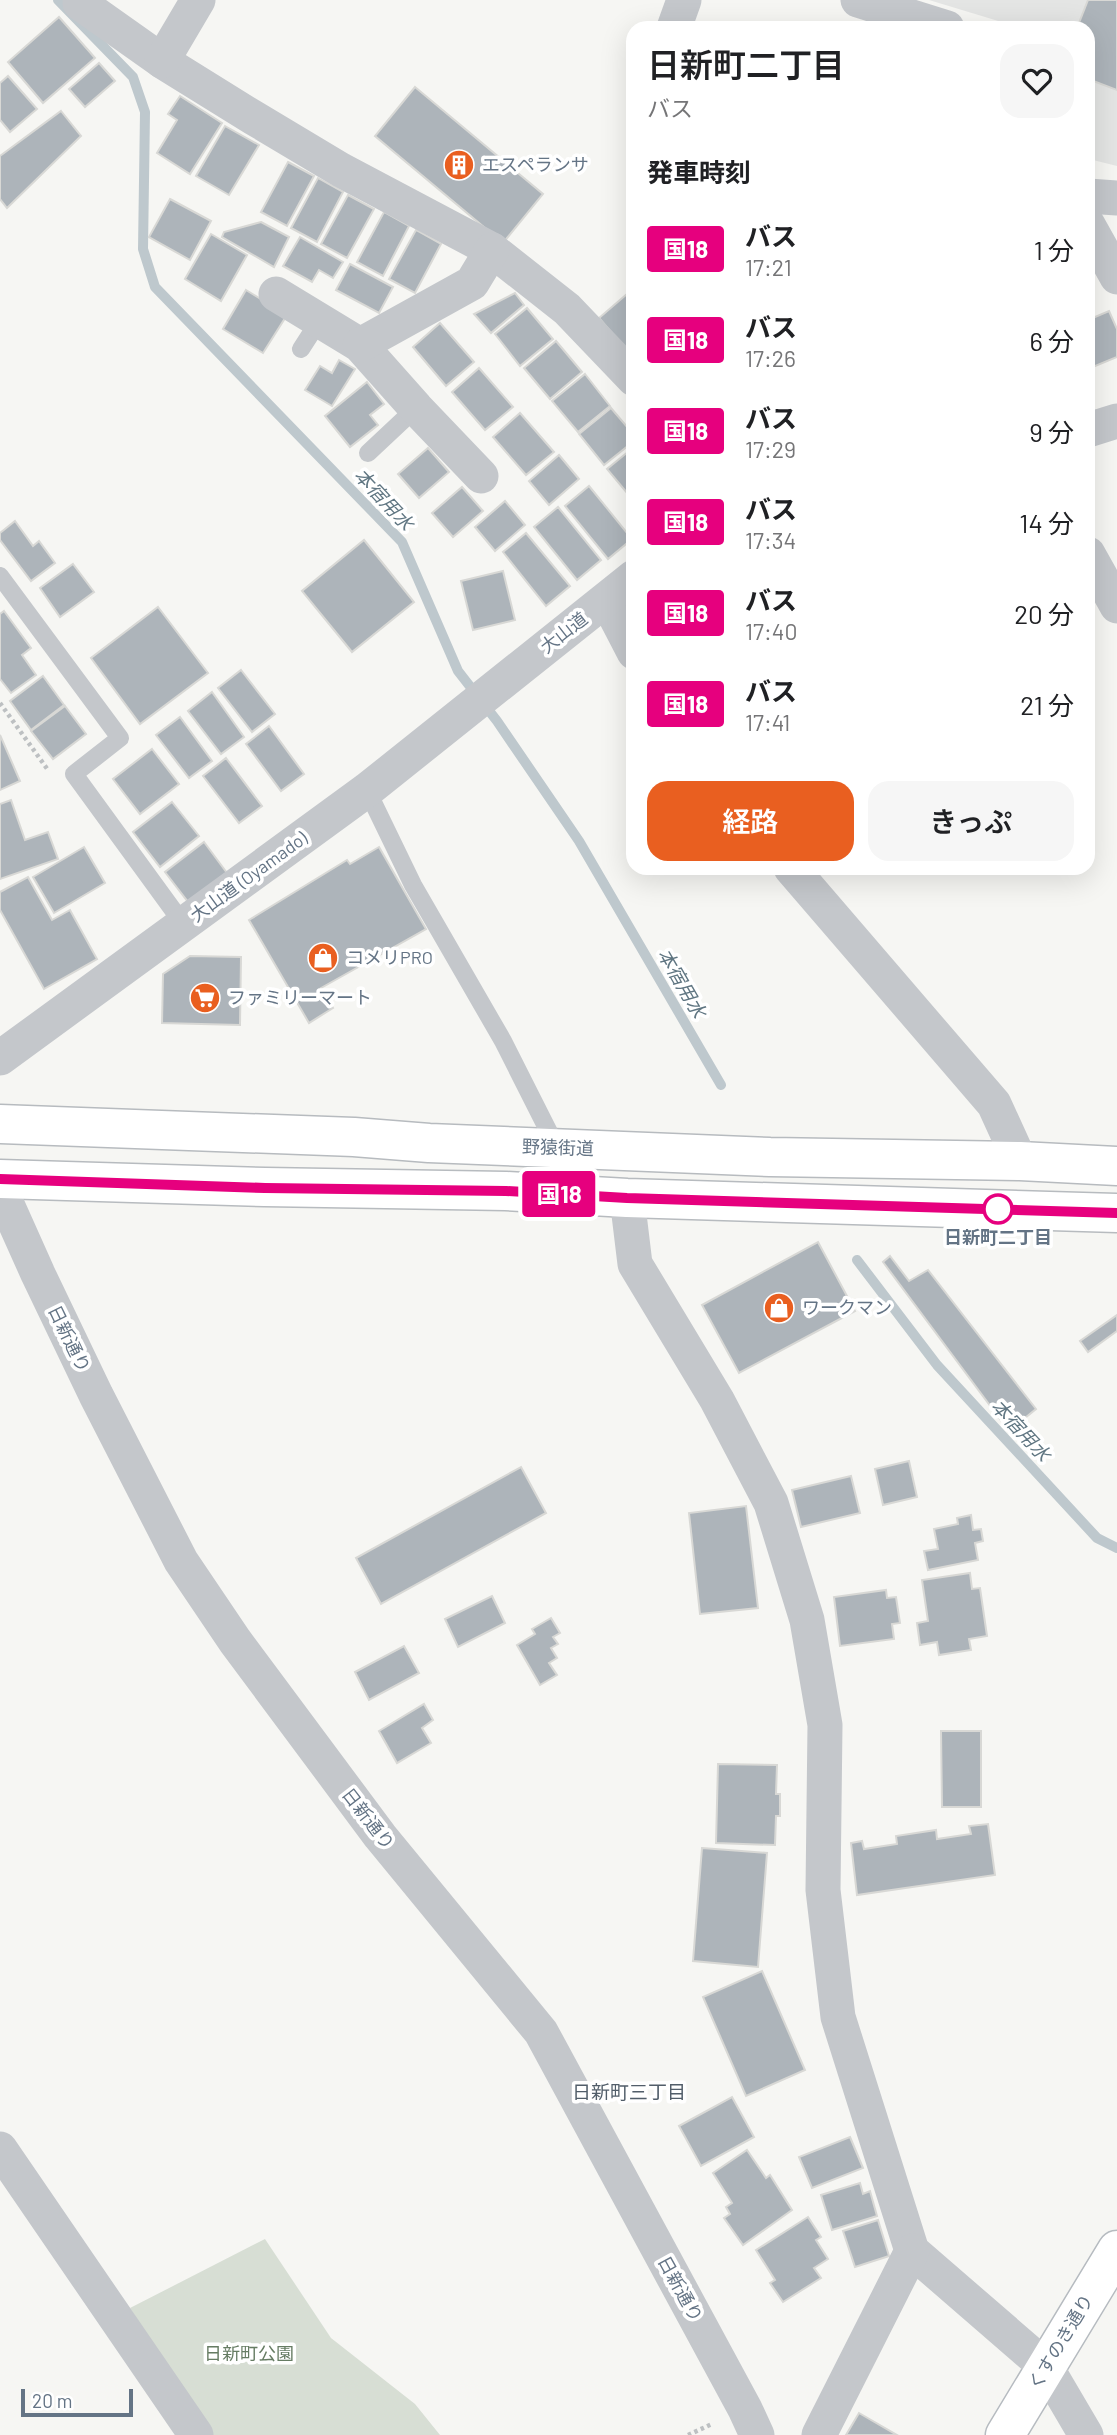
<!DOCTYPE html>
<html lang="ja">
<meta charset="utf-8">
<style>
body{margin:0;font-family:Barlow,"Noto Sans JP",sans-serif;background:#f6f6f6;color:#202124;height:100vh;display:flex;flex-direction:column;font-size:26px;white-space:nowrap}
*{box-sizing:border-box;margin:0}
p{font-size:23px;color:#757577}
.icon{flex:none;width:38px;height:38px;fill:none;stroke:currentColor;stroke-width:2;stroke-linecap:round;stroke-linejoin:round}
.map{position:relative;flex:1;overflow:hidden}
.details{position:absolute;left:626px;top:21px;width:469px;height:854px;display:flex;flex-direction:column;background:#fff;border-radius:21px;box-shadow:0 7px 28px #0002}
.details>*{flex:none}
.badge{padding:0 14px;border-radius:5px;font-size:24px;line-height:46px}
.scale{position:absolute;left:21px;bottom:18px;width:112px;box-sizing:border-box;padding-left:7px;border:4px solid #647485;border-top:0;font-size:19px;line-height:24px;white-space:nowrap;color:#647485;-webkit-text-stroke:5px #fff;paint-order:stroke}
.map>.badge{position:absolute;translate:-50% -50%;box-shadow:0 0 0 4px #fff}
h2{padding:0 21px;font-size:26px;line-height:63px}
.round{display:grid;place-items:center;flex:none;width:74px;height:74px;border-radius:21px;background:#f6f6f6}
.headline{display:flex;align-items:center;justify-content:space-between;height:119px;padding:0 21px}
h1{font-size:33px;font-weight:600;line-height:52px}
.button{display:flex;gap:14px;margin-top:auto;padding:14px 21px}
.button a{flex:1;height:80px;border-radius:21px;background:#e95f20;color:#fff;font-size:28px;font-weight:600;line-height:80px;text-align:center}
.button a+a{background:#f6f6f6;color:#202124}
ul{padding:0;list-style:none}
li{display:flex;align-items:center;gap:21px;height:91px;padding:0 21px}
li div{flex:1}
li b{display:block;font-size:26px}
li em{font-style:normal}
li .badge{min-width:77px;font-weight:700;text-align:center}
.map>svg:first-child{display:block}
</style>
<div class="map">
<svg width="1117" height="2435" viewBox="0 0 1117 2435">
<rect width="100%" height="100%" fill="#f6f6f3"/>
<!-- built -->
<polygon fill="#e4e5e4" points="929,0 1117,0 1117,166 1089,159 1088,28 1021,28"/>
<!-- green -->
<polygon fill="#d7ded4" points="265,2239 331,2338 415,2404 440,2435 208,2435 130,2308"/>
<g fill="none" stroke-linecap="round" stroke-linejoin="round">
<!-- stream -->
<g stroke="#bec8cd" stroke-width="10">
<polyline points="58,0 133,77 145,112 143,249 155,287 402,542 458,671 497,721 579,841 721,1085"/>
<polyline points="857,1260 937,1365 1097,1538 1117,1548"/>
</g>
</g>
<!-- building -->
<g fill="#adb4ba" stroke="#d8d8d5" stroke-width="2">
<polygon points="1088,0 1117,0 1117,90 1088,79 1088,28 1077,28"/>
<polygon points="59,17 95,58 43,103 8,62"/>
<polygon points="99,63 115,81 85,107 69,89"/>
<polygon points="8,76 37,109 10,132 0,120 0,83"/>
<polygon points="415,87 543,194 503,243 375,136"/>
<polygon points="180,96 222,123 190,174 157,153 177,120 168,114"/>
<polygon points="61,111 81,136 7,208 0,199 0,156"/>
<polygon points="225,126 259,145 229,195 196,176"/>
<polygon points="288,162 314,176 287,226 261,212"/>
<polygon points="318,178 343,192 317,242 291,228"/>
<polygon points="348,195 374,209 347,258 321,244"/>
<polygon points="170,199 211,221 190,260 149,237"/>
<polygon points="384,212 409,226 383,276 357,262"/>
<polygon points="261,222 289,237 274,267 222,237 224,232"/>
<polygon points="416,230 441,244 415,293 389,279"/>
<polygon points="211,234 247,255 221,301 185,279"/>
<polygon points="300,237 343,262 333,278 319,270 312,282 283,266"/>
<polygon points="350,264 393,287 379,313 336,290"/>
<polygon points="634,288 634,359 599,318"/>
<polygon points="246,290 287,315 263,353 223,329"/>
<polygon points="515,293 524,305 491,333 474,314"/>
<polygon points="527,308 553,339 520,366 495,334"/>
<polygon points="1109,311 1117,329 1117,357 1088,369 1088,320"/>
<polygon points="440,323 474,362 446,386 413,347"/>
<polygon points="556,341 582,372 550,399 524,368"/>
<polygon points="339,360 355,369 332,406 305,390 320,366 332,373"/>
<polygon points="479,368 513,407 485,430 452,392"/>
<polygon points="585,374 610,406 578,432 552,401"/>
<polygon points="367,382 384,404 370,415 378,425 350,447 325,416"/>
<polygon points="611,408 634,435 634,441 604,465 579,434"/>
<polygon points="520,413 554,452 526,475 493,437"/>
<polygon points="634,447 634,499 633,500 607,469"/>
<polygon points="428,448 449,472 419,498 398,474"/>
<polygon points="559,455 579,479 549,505 529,481"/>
<polygon points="589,486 632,539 608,559 565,506"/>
<polygon points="462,487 483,511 453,537 432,513"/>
<polygon points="505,501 525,525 495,551 475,527"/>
<polygon points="558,507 601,560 577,580 534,527"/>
<polygon points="15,521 33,546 39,541 55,563 31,581 0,540 0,533"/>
<polygon points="526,533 570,586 546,606 503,552"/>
<polygon points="364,540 414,602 352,652 302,591"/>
<polygon points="73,564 94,592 60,617 40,588"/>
<polygon points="503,571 515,620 473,630 461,581"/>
<polygon points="158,607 208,673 140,724 91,658"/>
<polygon points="4,611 31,648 22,655 36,675 11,693 0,679 0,614"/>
<polygon points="241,670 275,714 252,732 218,688"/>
<polygon points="43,676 64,705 31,730 10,701"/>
<polygon points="212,692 244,737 221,754 188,711"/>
<polygon points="65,706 86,734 53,759 31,731"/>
<polygon points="180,717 212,761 189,778 156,735"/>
<polygon points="269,726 304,774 281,791 246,744"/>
<polygon points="0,735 20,781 0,790"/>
<polygon points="152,749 179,784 140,814 113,779"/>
<polygon points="226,758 262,806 239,823 203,776"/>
<polygon points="11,800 25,840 48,832 58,859 0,879 0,804"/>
<polygon points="172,802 199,836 160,867 133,832"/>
<polygon points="204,842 230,877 192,907 165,872"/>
<polygon points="84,847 105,883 54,913 33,877"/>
<polygon points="379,847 426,929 321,988 333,1008 309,1023 249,920 347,860 350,864"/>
<polygon points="28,877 52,920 70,910 97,959 44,989 0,910 0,892"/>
<polygon points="190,956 241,957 240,1025 162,1023 163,974"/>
<polygon points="818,1242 855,1311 739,1373 702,1305"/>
<polygon points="890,1256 909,1281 928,1270 1036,1409 1009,1431 883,1262"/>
<polygon points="1117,1315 1117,1331 1088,1352 1080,1341"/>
<polygon points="909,1461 917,1497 883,1505 875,1469"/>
<polygon points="521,1467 546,1513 381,1604 356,1558"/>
<polygon points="851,1476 860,1513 801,1527 792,1490"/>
<polygon points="746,1506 758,1608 700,1614 689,1513"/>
<polygon points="971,1515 973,1530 981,1529 983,1541 975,1543 978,1560 928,1570 924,1551 938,1549 934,1529 958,1524 957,1518"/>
<polygon points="970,1573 972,1589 980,1588 987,1636 969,1639 971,1650 939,1655 937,1642 920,1645 917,1623 928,1621 922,1580"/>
<polygon points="886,1590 887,1598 896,1597 900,1623 892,1624 894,1639 840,1646 834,1597"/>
<polygon points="492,1596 505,1623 458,1647 445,1619"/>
<polygon points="551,1618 560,1633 553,1637 558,1644 551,1648 557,1658 549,1663 557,1675 540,1685 517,1645 535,1634 532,1629"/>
<polygon points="404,1646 419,1673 369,1700 355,1672"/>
<polygon points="424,1704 433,1720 422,1728 431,1743 397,1763 379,1731"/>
<polygon points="941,1731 981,1731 981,1807 942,1807"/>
<polygon points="718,1764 777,1765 776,1794 780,1794 780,1816 776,1816 775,1845 716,1843"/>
<polygon points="988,1824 995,1875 857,1895 851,1843 862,1841 864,1849 897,1844 896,1836 936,1830 937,1839 971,1834 969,1826"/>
<polygon points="702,1848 767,1853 758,1967 693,1961"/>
<polygon points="762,1971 805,2070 746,2096 703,1997"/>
<polygon points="732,2097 754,2137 701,2166 679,2126"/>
<polygon points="850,2137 863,2168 812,2188 799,2157"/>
<polygon points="747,2150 766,2178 770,2175 792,2210 743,2245 724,2218 730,2214 726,2207 732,2203 713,2173"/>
<polygon points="860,2183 863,2194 870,2191 877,2216 832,2230 821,2195"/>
<polygon points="808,2217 821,2237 816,2240 828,2259 814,2268 821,2278 783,2302 770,2283 775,2280 756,2250"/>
<polygon points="878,2220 889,2256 855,2267 843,2231"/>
<polygon points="859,2413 897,2435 846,2435"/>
</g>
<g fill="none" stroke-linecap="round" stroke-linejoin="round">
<!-- secondary casing -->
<g stroke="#b6bbc0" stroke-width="41">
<polyline id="secondary" points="1005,2435 1117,2250"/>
</g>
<!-- primary casing -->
<g stroke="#b7bbbf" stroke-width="41">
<g id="primary">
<polyline points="0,1124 354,1137 429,1143 770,1157 1020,1161 1117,1166"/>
<polyline points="0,1179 265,1187 506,1191 627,1198 1117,1213"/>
</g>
</g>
<!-- path -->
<g stroke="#bdc0c2" stroke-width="4.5" stroke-dasharray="3.5 3.5" stroke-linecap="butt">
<polyline points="0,703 48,770"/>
<polyline points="688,2435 712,2424"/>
</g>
<!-- lane -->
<g stroke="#c4c7cb" stroke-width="18">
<polyline points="301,349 319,321"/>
<polyline points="368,453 416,408"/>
<polyline points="0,576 120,738 74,774 184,925"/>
<polyline points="367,790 413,885 503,1041 557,1148"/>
</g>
<!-- street -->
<g stroke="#c4c7cb" stroke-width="35">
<polyline points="858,0 947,28"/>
<polyline points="80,3 162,61 254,118 341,170 492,250 567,309 634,379"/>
<polyline points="674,28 684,0"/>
<polyline points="162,61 198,0"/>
<polyline points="1088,196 1117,198"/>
<polyline points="1088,225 1117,277"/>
<polyline points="276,294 360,345 416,408 481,476"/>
<polyline points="360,345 472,283 492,250"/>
<polyline points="1088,430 1117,421"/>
<polyline points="1088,554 1117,606"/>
<polyline points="607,600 634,652"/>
<polyline points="791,868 994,1104 1020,1161"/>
<polyline points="0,1058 367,790 634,577"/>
<polyline points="0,1189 38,1274 96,1395 181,1561 235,1641 380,1836 541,2032 745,2409 757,2435"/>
<polyline points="627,1198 635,1264 717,1400 771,1503 807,1620 825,1725 823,1890 838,2017 912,2251 1046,2367 1086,2435"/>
<polyline points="0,2149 196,2435"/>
<polyline points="819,2435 912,2251"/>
</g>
<!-- secondary -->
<use href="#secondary" stroke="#fff" stroke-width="38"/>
<!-- primary -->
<use href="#primary" stroke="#fff" stroke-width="38"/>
</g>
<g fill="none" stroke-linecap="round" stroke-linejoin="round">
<!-- line casing -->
<g stroke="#fff" stroke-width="16">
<polyline id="line" points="0,1179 265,1188 506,1191 627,1198 1117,1213"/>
</g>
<!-- line -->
<use href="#line" stroke="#e6007e" stroke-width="10"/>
</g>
<!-- icons -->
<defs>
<g id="building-disc" transform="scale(1.575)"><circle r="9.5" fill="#e95f20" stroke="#fff"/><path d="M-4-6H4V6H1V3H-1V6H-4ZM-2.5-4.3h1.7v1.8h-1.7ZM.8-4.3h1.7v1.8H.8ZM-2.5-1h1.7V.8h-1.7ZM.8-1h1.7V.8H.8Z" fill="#fff"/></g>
<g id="shop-disc" transform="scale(1.575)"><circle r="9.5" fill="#e95f20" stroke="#fff"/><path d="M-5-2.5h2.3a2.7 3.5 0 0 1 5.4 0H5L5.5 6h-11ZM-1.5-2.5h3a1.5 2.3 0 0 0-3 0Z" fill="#fff"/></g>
<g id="supermarket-disc" transform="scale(1.575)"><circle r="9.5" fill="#e95f20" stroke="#fff"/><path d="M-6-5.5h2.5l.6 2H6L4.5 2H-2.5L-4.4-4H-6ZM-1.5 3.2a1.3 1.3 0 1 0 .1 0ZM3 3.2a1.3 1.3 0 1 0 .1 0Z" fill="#fff"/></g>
</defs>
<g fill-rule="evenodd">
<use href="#building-disc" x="459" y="165"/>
<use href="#shop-disc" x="323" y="958"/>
<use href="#supermarket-disc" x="205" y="998"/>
<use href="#shop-disc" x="779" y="1308"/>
</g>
<!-- markers -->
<circle fill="#fff" stroke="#e6007e" stroke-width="3.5" cx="998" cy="1209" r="14"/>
<g text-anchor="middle" stroke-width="7" stroke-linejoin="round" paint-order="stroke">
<!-- poi labels -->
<g font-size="18" fill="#647485" stroke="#fff" text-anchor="start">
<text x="482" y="171">エスペランサ</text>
<text x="346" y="964">コメリPRO</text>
<text x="228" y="1004">ファミリーマート</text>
<text x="802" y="1314">ワークマン</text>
</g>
<!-- street labels -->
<g font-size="18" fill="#647485" stroke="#fff">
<text transform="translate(564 633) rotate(-38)" y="6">大山道</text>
<text transform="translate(249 877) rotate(-36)" y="6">大山道 (Oyamado)</text>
<text transform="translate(558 1148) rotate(2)" y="6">野猿街道</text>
<text transform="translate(69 1339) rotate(64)" y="6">日新通り</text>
<text transform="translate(368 1819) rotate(52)" y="6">日新通り</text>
<text transform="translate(680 2289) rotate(61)" y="6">日新通り</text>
<text transform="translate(1061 2342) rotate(-59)" y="6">くすのき通り</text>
</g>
<!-- stop labels -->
<g font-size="18" font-weight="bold" fill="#647485" stroke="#fff">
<text x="998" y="1244">日新町二丁目</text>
</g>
<!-- park labels -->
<g font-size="18" fill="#667c63" stroke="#fff">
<text x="249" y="2360">日新町公園</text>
</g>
<!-- water labels -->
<g font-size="19" font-style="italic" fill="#607682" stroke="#fff">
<text transform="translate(384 499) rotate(47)" y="7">本宿用水</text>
<text transform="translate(682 983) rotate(60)" y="7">本宿用水</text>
<text transform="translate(1021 1430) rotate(47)" y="7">本宿用水</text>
</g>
<!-- neighbourhood labels -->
<g font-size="19" fill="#525e6a" stroke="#fff">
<text x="629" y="2099">日新町三丁目</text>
</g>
</g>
</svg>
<div class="scale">20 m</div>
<b class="badge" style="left:559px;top:1194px;background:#e6007e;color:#fff">国18</b>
<section class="details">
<div class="headline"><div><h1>日新町二丁目</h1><p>バス</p></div><a class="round"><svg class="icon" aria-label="heart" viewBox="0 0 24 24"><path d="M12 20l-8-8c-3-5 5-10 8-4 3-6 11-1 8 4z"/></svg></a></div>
<h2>発車時刻</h2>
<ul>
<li><span class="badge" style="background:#e6007e;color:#fff">国18</span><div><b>バス</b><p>17:21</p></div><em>1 分</em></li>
<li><span class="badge" style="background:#e6007e;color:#fff">国18</span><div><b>バス</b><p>17:26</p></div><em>6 分</em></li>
<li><span class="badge" style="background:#e6007e;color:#fff">国18</span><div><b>バス</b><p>17:29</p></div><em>9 分</em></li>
<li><span class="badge" style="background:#e6007e;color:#fff">国18</span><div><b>バス</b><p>17:34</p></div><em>14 分</em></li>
<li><span class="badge" style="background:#e6007e;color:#fff">国18</span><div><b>バス</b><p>17:40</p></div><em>20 分</em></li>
<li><span class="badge" style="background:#e6007e;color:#fff">国18</span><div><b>バス</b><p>17:41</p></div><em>21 分</em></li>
</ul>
<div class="button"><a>経路</a><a>きっぷ</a></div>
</section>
</div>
